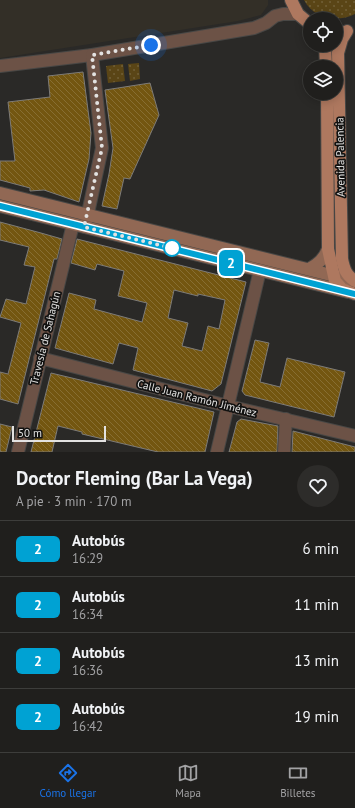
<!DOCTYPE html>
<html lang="es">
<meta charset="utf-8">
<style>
body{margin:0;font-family:"PT Sans",sans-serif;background:#2d2c2a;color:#f1f3f6;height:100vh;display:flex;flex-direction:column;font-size:15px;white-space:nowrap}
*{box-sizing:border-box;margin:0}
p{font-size:13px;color:#a2a2a4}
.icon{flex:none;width:22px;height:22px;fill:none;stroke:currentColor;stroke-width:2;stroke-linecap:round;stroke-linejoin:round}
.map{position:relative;height:452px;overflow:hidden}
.sheet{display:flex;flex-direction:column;background:#201f1d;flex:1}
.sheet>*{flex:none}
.badge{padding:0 8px;border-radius:6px;font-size:14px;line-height:26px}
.fabs{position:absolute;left:303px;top:12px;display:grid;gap:8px}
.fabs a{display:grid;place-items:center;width:40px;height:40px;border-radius:50%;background:#201f1d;box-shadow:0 2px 10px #0003,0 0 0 1px #3d3d3b;font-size:20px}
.scale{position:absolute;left:12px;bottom:10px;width:94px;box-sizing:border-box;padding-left:4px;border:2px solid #e3e2e1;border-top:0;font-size:11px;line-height:14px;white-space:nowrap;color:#e3e2e1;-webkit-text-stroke:3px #121211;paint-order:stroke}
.you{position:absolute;width:20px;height:20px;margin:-10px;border:3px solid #fff;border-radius:50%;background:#1a73e8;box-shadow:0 0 0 6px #1a73e833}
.map>.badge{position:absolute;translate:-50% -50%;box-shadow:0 0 0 2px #fff}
.round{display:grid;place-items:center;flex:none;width:42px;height:42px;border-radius:21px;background:#2d2c2a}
.overview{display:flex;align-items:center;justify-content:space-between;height:68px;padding:0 16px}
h1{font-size:19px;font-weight:800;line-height:30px}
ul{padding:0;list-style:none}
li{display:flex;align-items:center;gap:12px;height:56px;padding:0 16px;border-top:1px solid #3d3d3b}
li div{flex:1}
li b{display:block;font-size:15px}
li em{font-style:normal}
li .badge{min-width:44px;font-weight:700;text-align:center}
.menu{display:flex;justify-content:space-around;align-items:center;height:56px;border-top:1px solid #3d3d3b;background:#201f1d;font-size:11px;color:#a2a2a4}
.menu a{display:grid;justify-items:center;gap:2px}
.menu .active{color:#1a73e8}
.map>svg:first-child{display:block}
</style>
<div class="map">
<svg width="355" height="452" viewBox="0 0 355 452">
<defs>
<pattern id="grass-dots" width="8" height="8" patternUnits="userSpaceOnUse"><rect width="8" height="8" fill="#5a4516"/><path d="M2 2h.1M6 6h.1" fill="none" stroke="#726038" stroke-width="1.8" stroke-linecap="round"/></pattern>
<pattern id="building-back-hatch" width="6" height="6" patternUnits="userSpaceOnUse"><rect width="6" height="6" fill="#735610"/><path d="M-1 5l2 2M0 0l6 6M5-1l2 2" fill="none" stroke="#876e32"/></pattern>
</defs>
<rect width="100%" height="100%" fill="#2a2927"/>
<!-- built -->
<polygon fill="#332f27" points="0,0 268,0 268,5 261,15 238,21 0,58"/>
<!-- grass -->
<g fill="url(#grass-dots)">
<path d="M304 0H355V14C337 23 314 19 304 0Z"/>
<polygon points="139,63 140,79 130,81 128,64"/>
<polygon points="123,64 125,81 108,83 106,66"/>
</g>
<!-- building -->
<g fill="url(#building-back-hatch)" stroke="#7d7b78" fill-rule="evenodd">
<polygon points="83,72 91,133 89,159 79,202 44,190 30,191 30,188 0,180 0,161 15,161 8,102 50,97 48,76"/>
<polygon points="150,83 159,115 130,179 124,178 117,209 102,206 109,174 113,148 105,90"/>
<polygon points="0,222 41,233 62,239 57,259 54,259 18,404 0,399 0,372 8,374 21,323 0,317 6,299 26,304 35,267 24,265 29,247 0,240"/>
<path d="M77 239 246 282 221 384 212 391 133 370 138 348 119 343 113 364 55 348 69 293 96 300 94 309 142 322 147 303 118 296 124 271 97 264 95 270 71 263ZM174 290 198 296V294L225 300 219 329 208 326 202 351 182 346 188 323 168 318Z"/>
<polygon points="255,340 269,343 260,382 280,387 287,358 345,372 334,417 245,395 242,391"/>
<polygon points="51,373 214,412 205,452 158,452 82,434 82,432 58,426 52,452 31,452"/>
<polygon points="241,419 278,426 277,452 229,452 237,422"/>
<polygon points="0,424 12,427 6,452 0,452"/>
<polygon points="293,431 355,447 355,452 292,452"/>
</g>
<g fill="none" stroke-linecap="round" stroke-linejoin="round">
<!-- street casing -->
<g stroke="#484745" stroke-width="14">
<g id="street">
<polyline points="0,66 92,55 254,28 266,23 275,16 283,14 298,14"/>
<polyline points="85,227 102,148 92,55"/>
<polyline points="40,358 228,406 355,436"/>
<polyline points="18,452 73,224"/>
<polyline points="217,452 260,270"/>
<polyline points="284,452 286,419"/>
</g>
</g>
<!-- secondary casing -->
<g stroke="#484745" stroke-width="14">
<g id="secondary">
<polyline points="0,193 355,281"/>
<polyline points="0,206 348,292"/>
<path d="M309 269C318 264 324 259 328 249"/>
</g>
</g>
<!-- primary casing -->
<g stroke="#484745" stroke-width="14">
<g id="primary">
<polyline points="291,0 298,14 310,24"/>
<path d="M347 31 342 39 338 53 342 259C344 269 346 275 355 281"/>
<polyline points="325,45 326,67"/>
<polyline points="327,93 328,249 335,281 342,289 355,294"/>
</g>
</g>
<!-- street -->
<use href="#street" stroke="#6c5246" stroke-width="12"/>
<!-- secondary -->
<use href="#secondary" stroke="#916854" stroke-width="12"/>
<!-- primary -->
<use href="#primary" stroke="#ae785f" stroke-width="12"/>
</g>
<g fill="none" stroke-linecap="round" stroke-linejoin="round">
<!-- line casing -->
<g stroke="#fff" stroke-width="9">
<polyline id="line" points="0,206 355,294"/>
</g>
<!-- line -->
<use href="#line" stroke="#00a2d3" stroke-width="6"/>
<!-- walk -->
<polyline stroke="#e3e2e1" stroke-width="4" stroke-dasharray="0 7.2" points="151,45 92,55 102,148 84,227 172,248"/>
</g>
<!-- markers -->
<circle fill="#fff" stroke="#00a2d3" stroke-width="2" cx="172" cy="248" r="8"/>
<g text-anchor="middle" stroke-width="3.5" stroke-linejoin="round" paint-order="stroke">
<!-- street labels -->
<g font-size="11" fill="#e3e2e1" stroke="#121211">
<text transform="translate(340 157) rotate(-91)" y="4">Avenida Palencia</text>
<text transform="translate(45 338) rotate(-76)" y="4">Travesía de Sahagún</text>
<text transform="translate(197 398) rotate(14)" y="4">Calle Juan Ramón Jiménez</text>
</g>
</g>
</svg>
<div class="fabs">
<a><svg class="icon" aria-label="locate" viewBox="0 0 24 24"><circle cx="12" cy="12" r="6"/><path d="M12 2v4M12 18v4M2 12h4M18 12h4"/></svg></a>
<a><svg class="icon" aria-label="layers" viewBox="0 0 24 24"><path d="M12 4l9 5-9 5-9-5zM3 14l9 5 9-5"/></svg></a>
</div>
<div class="scale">50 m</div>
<div class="you" style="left:151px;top:45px"></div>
<b class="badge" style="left:231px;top:263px;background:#00a2d3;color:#fff">2</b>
</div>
<section class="sheet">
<div class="overview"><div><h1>Doctor Fleming (Bar La Vega)</h1><p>A pie · 3 min · 170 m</p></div><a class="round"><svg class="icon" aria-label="heart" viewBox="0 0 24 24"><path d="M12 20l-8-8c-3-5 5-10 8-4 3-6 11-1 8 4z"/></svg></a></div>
<ul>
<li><span class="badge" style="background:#00a2d3;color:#fff">2</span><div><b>Autobús</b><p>16:29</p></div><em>6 min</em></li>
<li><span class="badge" style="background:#00a2d3;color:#fff">2</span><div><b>Autobús</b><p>16:34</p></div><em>11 min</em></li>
<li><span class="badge" style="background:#00a2d3;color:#fff">2</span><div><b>Autobús</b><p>16:36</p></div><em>13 min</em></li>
<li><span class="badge" style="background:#00a2d3;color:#fff">2</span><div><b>Autobús</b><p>16:42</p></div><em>19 min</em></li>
</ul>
</section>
<nav class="menu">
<a class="active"><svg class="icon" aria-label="directions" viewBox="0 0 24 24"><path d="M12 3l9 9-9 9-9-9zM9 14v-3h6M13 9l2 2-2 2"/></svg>Cómo llegar</a>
<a><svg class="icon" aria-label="map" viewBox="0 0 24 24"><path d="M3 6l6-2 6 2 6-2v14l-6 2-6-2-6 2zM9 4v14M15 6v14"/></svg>Mapa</a>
<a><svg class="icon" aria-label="tickets" viewBox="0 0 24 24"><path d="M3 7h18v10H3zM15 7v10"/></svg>Billetes</a>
</nav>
